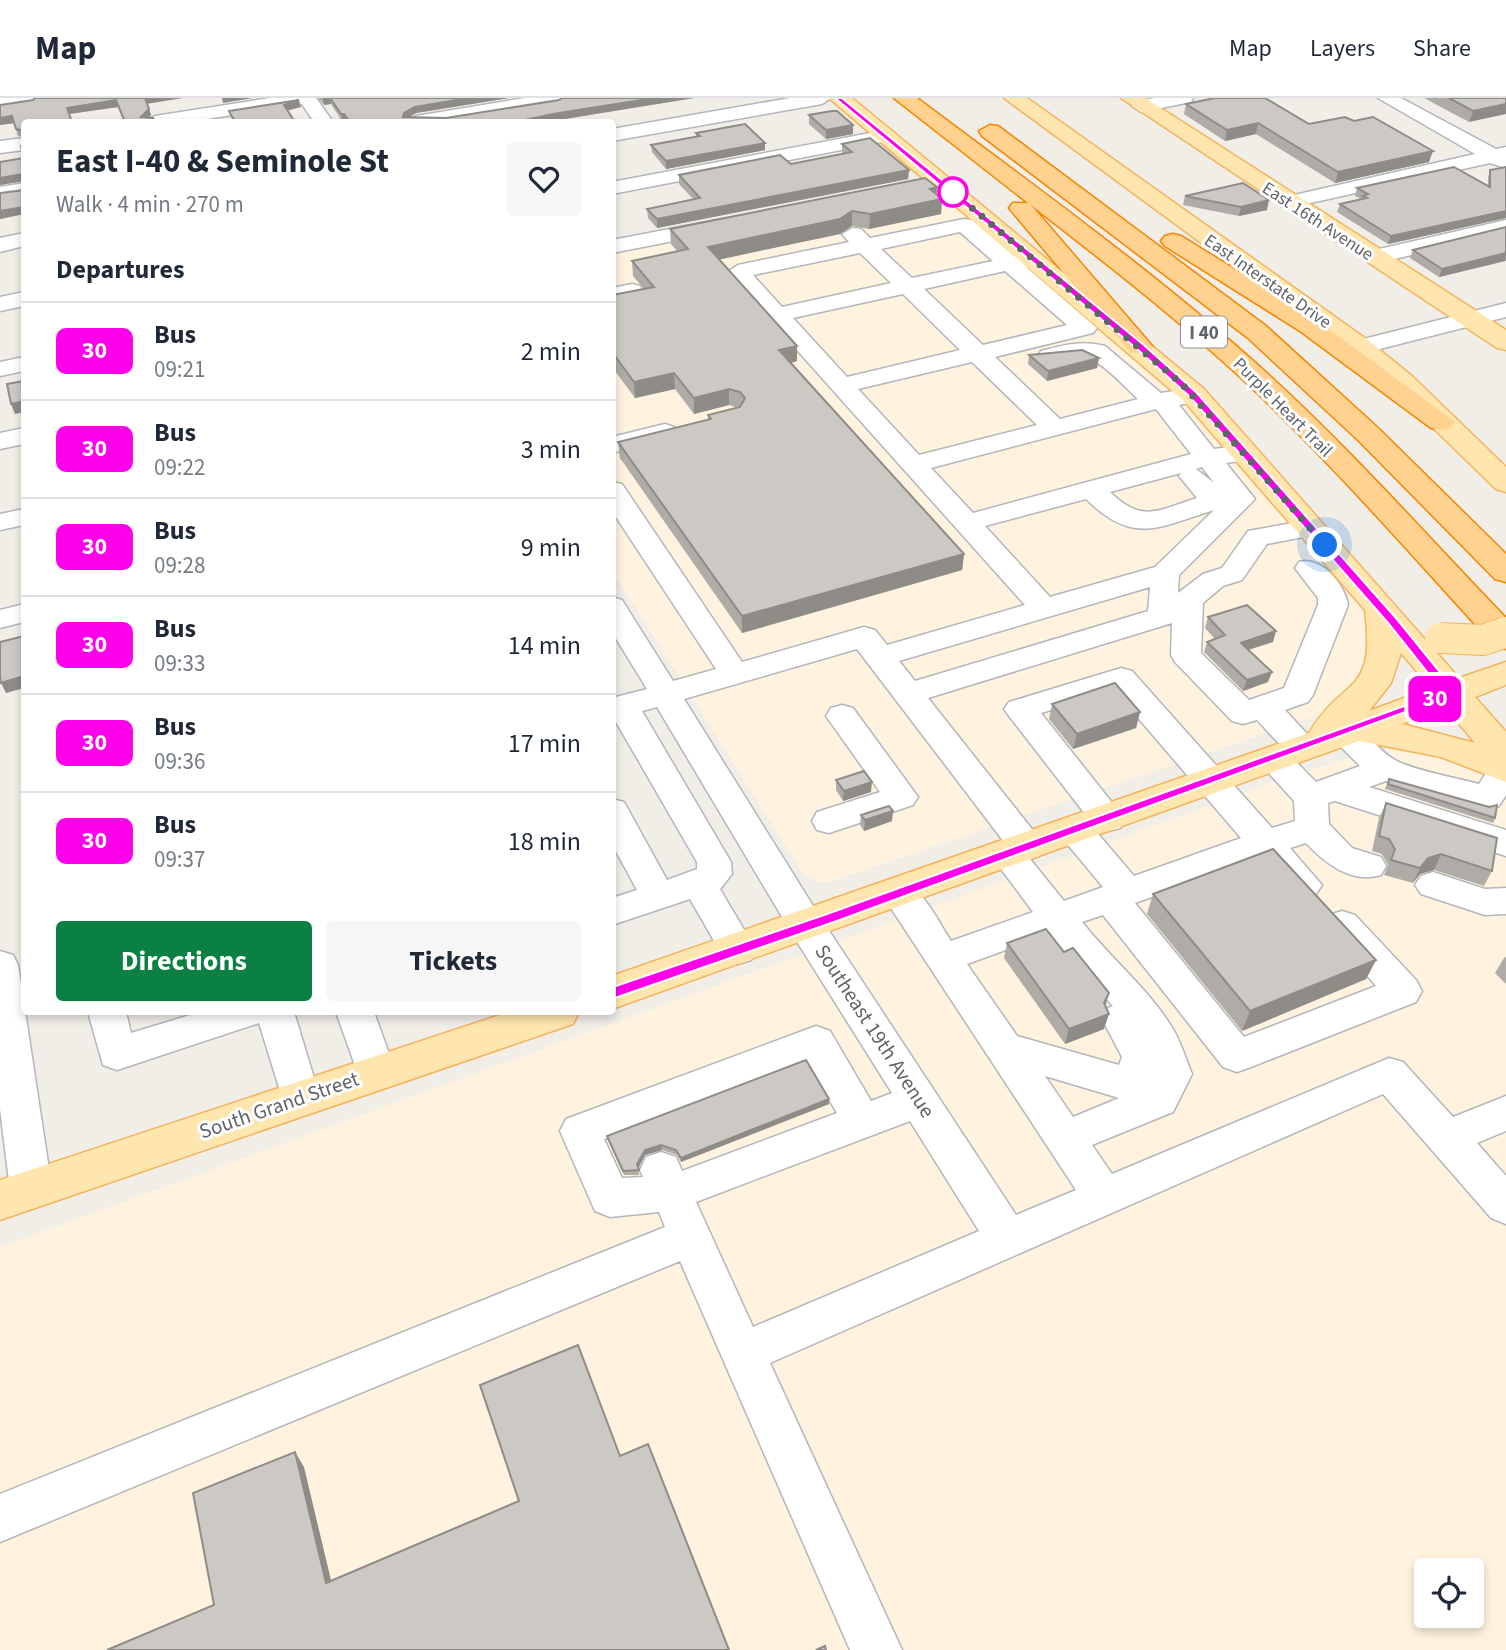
<!DOCTYPE html>
<meta charset="utf-8">
<style>
body{margin:0;font-family:"Source Sans 3",sans-serif;background:#f6f6f7;color:#1f2937;height:100vh;display:flex;flex-direction:column;font-size:26px;white-space:nowrap}
*{box-sizing:border-box;margin:0}
p{font-size:23px;color:#747a83}
.icon{flex:none;width:38px;height:38px;fill:none;stroke:currentColor;stroke-width:2;stroke-linecap:round;stroke-linejoin:round}
.map{position:relative;flex:1;overflow:hidden}
.sheet{position:absolute;left:21px;top:21px;width:595px;height:896px;display:flex;flex-direction:column;background:#fff;border-radius:7px;box-shadow:0 4px 10px #0003}
.sheet>*{flex:none}
.badge{padding:0 14px;border-radius:10px;font-size:24px;line-height:46px}
.fabs{position:absolute;left:1414px;top:1460px;display:grid;gap:14px}
.fabs a{display:grid;place-items:center;width:70px;height:70px;border-radius:7px;background:#fff;box-shadow:0 4px 10px #0003;font-size:35px}
.you{position:absolute;width:35px;height:35px;margin:-18px;border:5px solid #fff;border-radius:50%;background:#1a73e8;box-shadow:0 0 0 10px #1a73e833}
.map>.badge{position:absolute;translate:-50% -50%;box-shadow:0 0 0 4px #fff}
h2{padding:0 35px;font-size:26px;line-height:63px}
.round{display:grid;place-items:center;flex:none;width:74px;height:74px;border-radius:7px;background:#f6f6f7}
.summary{display:flex;align-items:center;justify-content:space-between;height:119px;padding:0 35px}
h1{font-size:33px;font-weight:700;line-height:52px}
.primary-button{display:flex;gap:14px;margin-top:auto;padding:14px 35px}
.primary-button a{flex:1;height:80px;border-radius:7px;background:#0b8043;color:#fff;font-size:28px;font-weight:700;line-height:80px;text-align:center}
.primary-button a+a{background:#f6f6f7;color:#1f2937}
ul{padding:0;list-style:none}
li{display:flex;align-items:center;gap:21px;height:98px;padding:0 35px;border-top:2px solid #e0e1e3}
li div{flex:1}
li b{display:block;font-size:26px}
li em{font-style:normal}
li .badge{min-width:77px;font-weight:700;text-align:center}
header{display:flex;align-items:center;gap:42px;box-sizing:border-box;height:98px;padding:0 35px;background:#fff;border-bottom:2px solid #e0e1e3}
header strong{font-size:33px}
nav{display:flex;gap:38px;margin-inline-start:auto;font-size:24px}
.map>svg:first-child{display:block}
</style>
<header>
<strong>Map</strong>
<nav><a>Map</a><a>Layers</a><a>Share</a></nav>
</header>
<div class="map">
<svg width="1506" height="1552" viewBox="0 0 1506 1552">
<rect width="100%" height="100%" fill="#f1ede7"/>
<!-- commercial -->
<g fill="#fff2df" fill-rule="evenodd">
<polygon points="931,87 1168,282 1370,515 1376,561 1334,612 829,784 819,784 804,777 613,474 613,153"/>
<path d="M1397 649H1419L1506 682V1552H0V1149L1269 686 1346 661ZM1426 1472H1472V1517H1426Z"/>
</g>
<g fill="none" stroke-linecap="round" stroke-linejoin="round">
<!-- minor casing -->
<g stroke="#b3b6ba" stroke-width="3">
<g id="minor">
<polygon points="0,0 44,0 35,6 0,11"/>
<polygon points="270,0 316,0 333,24 314,24 302,6 188,24 145,24 155,18"/>
<polygon points="525,0 568,0 559,6 447,24 406,24 416,18"/>
<polygon points="790,0 831,0 822,6 612,43 612,31"/>
<polygon points="1154,0 1193,0 1191,4 1141,14 1132,8 1134,4"/>
<polygon points="1378,0 1401,0 1496,51 1506,49 1506,70 1490,65 1288,110 1281,108 1278,104 1281,100 1475,56"/>
<polygon points="886,32 893,34 896,38 893,42 612,96 612,84"/>
<polygon points="24,40 24,52 0,55 0,43"/>
<polygon points="24,85 24,97 0,101 0,89"/>
<path d="M964 121 972 122 1014 158 1034 157 1037 162 1026 169 1097 230 1093 235 995 259 1060 321 1138 301C1123 288 1100 259 1080 259 1066 258 1055 267 1041 263L1038 258 1041 253C1064 247 1082 242 1105 248L1161 295 1194 290 1203 292 1206 297 1203 302 1179 307 1214 351 1244 347 1253 349 1257 355 1253 361 1226 365 1255 401 1179 477 1178 495 1203 476 1222 470 1248 433 1309 422 1319 424 1323 430 1319 436 1267 446 1242 482 1223 488 1203 505 1201 555 1249 602 1284 590 1318 507V500L1295 470 1299 464C1321 458 1345 486 1348 507L1313 597 1308 604 1285 612 1319 649 1314 657C1289 664 1274 639 1257 622L1243 626 1232 623 1175 564 1171 557 1172 525 928 600 1039 740 1044 749 1039 758 1030 761 1064 803 1103 789 1063 741 1058 732 1063 723 1075 720 1087 723 1134 778 1241 740 1115 593 1041 615 1125 721 1120 730 1108 733 1096 730 1009 618 1004 611 1009 604 1121 570 1132 573 1272 730 1295 723 1294 703 1256 661 1260 653C1285 646 1299 668 1316 684L1360 668 1327 635 1332 627C1361 619 1372 649 1395 662 1412 672 1457 680 1479 686L1494 663 1506 660V697L1499 708 1487 712 1386 683 1369 689 1506 732V758L1335 703 1328 705 1329 726 1352 750 1381 759 1386 768 1381 777C1351 786 1325 765 1306 745L1290 750 1322 787 1316 796C1289 805 1276 779 1259 760L1135 805 1244 939 1376 888 1324 827 1329 817 1342 813 1355 817 1416 882 1422 893 1416 904 1251 969 1237 974 1223 969 1103 817 1082 824C1111 861 1149 891 1173 931 1181 945 1186 961 1192 976L1173 1014 1092 1047 1112 1076 1389 960 1403 964 1453 1019 1506 998V1033L1477 1045 1506 1078V1126L1491 1120 1383 996 770 1265 902 1552H850L680 1163 0 1444V1396L665 1129 659 1114 610 1119 595 1113 560 1033 566 1021 816 928 830 933 871 1003 892 995 794 839 657 609 642 613 731 764 732 776 720 791 756 852 751 862 738 866 725 862 690 801 612 827V800L637 792 612 746V701L624 704 667 782 697 771V764L612 617V600L647 591 612 534V499L622 502 673 583 716 571 612 413V384L622 386 742 564 864 529 875 532 887 547 1025 507 727 174 738 167 849 144 842 136 853 130 861 131 870 140ZM960 134 993 163 912 180 881 151ZM860 155 891 185 782 209 753 177ZM1005 173 1067 227 983 247 924 191ZM903 196 960 252 847 279 793 220ZM972 264 1037 327 919 357 858 291ZM1156 311 1191 356 973 415 931 370ZM1202 369 1214 385 1196 371ZM1181 375 1179 378 1197 400C1158 412 1143 426 1110 394ZM1086 401C1133 447 1157 430 1214 412L1155 469 1050 499 985 428ZM1150 489 1148 513 915 583 899 563ZM857 551 1004 744 995 747 990 756 1033 814 951 843C935 819 918 776 886 786L881 795 1076 1092 1016 1117 820 819 684 601ZM1050 836 1079 873 1113 908 1108 910 1102 921 1122 959 1119 967 1017 938 967 866ZM807 964 837 1015 682 1073 676 1059 661 1054 646 1059 640 1072 643 1079 622 1080 604 1041ZM1045 978 1119 1000 1073 1019ZM910 1023 979 1133 753 1229 696 1104Z"/>
<polygon points="717,122 725,123 728,128 725,133 612,155 612,142"/>
<polygon points="1506,122 1506,134 1374,166 1363,159 1366,154"/>
<polygon points="24,135 24,148 0,154 0,140"/>
<polygon points="632,186 640,188 643,193 640,198 612,204 612,190"/>
<polygon points="24,194 24,208 0,213 0,199"/>
<polygon points="1506,205 1506,219 1360,256 1352,254 1348,249 1352,244"/>
<polygon points="24,259 24,273 0,278 0,264"/>
<polygon points="665,326 674,329 678,334 674,339 612,355 612,339"/>
<polygon points="24,330 24,346 0,351 0,335"/>
<polygon points="24,411 24,427 0,432 0,416"/>
<polygon points="24,506 24,524 0,530 0,512"/>
<polygon points="842,607 853,610 918,699 913,707 829,735 817,732 812,723 817,714 880,694 826,618 831,610"/>
<polygon points="1433,774 1485,791 1506,790 1506,816 1485,817 1421,796 1415,787 1421,778"/>
<polygon points="0,853 13,857 18,867 52,1091 46,1104 31,1109 16,1104 10,1091 0,1011"/>
<polygon points="88,914 126,914 131,935 200,914 294,914 320,1000 314,1012 300,1017 286,1012 259,925 117,972 103,967"/>
<polygon points="336,914 374,914 396,975 390,987 376,991 362,987"/>
</g>
</g>
<!-- major casing -->
<g stroke="#f5b35d" stroke-width="3">
<g id="major">
<path d="M829 0H852L1204 291 1459 580 1506 564V587L1475 599 1506 634V684L1441 659 1359 643 612 911V878L1309 635C1345 576 1376 599 1365 512L1184 303ZM1401 555 1431 590 1369 613 1391 585ZM1446 610 1475 645 1402 626Z"/>
<polygon points="1004,0 1027,0 1369,243 1413,279 1506,369 1506,394 1496,391 1393,291 1351,255"/>
<polygon points="1121,0 1145,0 1506,232 1506,252 1497,250"/>
<polygon points="509,914 579,914 573,926 0,1122 0,1082"/>
</g>
</g>
<!-- highway casing -->
<g stroke="#f88500" stroke-width="3">
<g id="highway">
<path d="M894 0H917C1037 90 1159 177 1270 278 1353 354 1428 439 1506 520V551L1494 547C1415 461 1338 372 1253 291 1183 225 1107 166 1031 107L1153 249 1149 255H1131L1009 110 1013 105H1028Z"/>
<polygon points="990,27 998,28 1266,228 1378,330 1506,456 1506,484 1495,481 1358,342 1248,240 982,38 979,33"/>
<polygon points="1173,136 1181,138 1318,223 1455,324 1451,330 1441,332 1431,330 1300,233 1165,148 1161,143 1165,138"/>
</g>
</g>
<!-- minor -->
<use href="#minor" fill="#fff" fill-rule="evenodd"/>
<!-- major -->
<use href="#major" fill="#ffe6ae" fill-rule="evenodd"/>
<!-- highway -->
<use href="#highway" fill="#ffd290" fill-rule="evenodd"/>
<!-- major-bridge casing -->
<g stroke="#f5b35d" stroke-width="32" stroke-linecap="butt">
<polyline id="major-bridge" points="1440,540 1483,542 1506,534"/>
</g>
<!-- major-bridge -->
<use href="#major-bridge" stroke="#ffe6ae" stroke-width="30"/>
</g>
<!-- wall -->
<g fill="#afaca8">
<polygon points="318,0 509,0 416,15 409,19 446,20 694,0 546,24 347,24 346,22 342,23 331,6 324,7"/>
<polygon points="1424,0 1506,0 1469,24"/>
<polygon points="147,6 151,17 149,20 155,24 124,24 118,9 69,16 24,116 0,121 0,95 24,92 23,83 0,87 24,60 24,39 18,38 14,25 0,27 0,7"/>
<polygon points="1186,6 1309,26 1429,64 1335,85 1256,36 1225,43 1184,16"/>
<polygon points="809,17 853,36 826,41 809,26"/>
<polygon points="696,35 765,45 765,52 666,71 652,54 651,47 696,39"/>
<polygon points="842,46 909,72 908,81 657,130 648,120 647,111 693,101 679,86 679,77 791,66 843,56 842,55"/>
<polygon points="1506,69 1506,120 1388,146 1337,114 1340,106 1361,101 1355,98 1357,90 1488,88 1488,80 1490,72"/>
<polygon points="936,96 942,101 941,116 869,131 852,128 840,136 719,161 797,263 791,265 964,456 962,472 742,535 620,360 618,344 708,322 708,317 738,310 729,307 694,316 675,291 635,300 612,269 612,197 644,191 633,178 632,163 677,153 671,146 670,131"/>
<polygon points="1185,98 1267,112 1239,118 1183,107"/>
<polygon points="1506,129 1506,163 1505,163 1439,179 1410,160 1413,152"/>
<polygon points="1029,257 1099,260 1097,270 1047,283 1028,266"/>
<polygon points="1208,519 1273,544 1248,552 1268,584 1243,593 1204,554 1207,544 1215,541 1205,530"/>
<polygon points="1052,606 1140,614 1136,630 1073,651 1049,621"/>
<polygon points="1389,681 1495,720 1493,725 1385,691"/>
<polygon points="836,682 871,694 843,703 836,692"/>
<polygon points="1386,705 1492,773 1484,788 1434,772 1420,776 1413,785 1384,777 1388,767 1382,756 1372,753 1379,720"/>
<polygon points="861,717 892,723 864,733 860,727"/>
<polygon points="1153,796 1376,862 1366,881 1242,933 1147,816"/>
<polygon points="1007,845 1105,908 1104,931 1065,946 1004,860"/>
<polygon points="1506,859 1506,886 1495,875 1504,860"/>
<polygon points="829,1001 829,1006 681,1064 677,1057 662,1052 645,1057 638,1070 639,1077 624,1077 608,1042 607,1038"/>
</g>
<!-- shaded-wall -->
<g fill="#8f8c88">
<polygon points="145,0 183,0 146,6"/>
<polygon points="222,0 253,0 223,5"/>
<polygon points="323,0 330,0 331,6 324,7"/>
<polygon points="468,0 509,0 416,15 405,22 403,19 404,15 415,9"/>
<polygon points="654,0 694,0 546,24 516,24 553,16"/>
<polygon points="116,2 118,9 69,16 67,10"/>
<polygon points="299,2 301,9 286,13 284,7"/>
<polygon points="1506,6 1506,16 1469,24 1473,13"/>
<polygon points="149,11 151,17 144,24 141,19"/>
<polygon points="341,16 344,16 346,22 342,23"/>
<polygon points="12,18 15,25 0,27 0,20"/>
<polygon points="1258,25 1256,36 1225,43 1227,32"/>
<polygon points="853,27 853,36 826,41 826,32"/>
<polygon points="765,45 765,52 666,71 666,63"/>
<polygon points="1433,53 1429,64 1335,85 1338,74"/>
<polygon points="909,72 908,81 657,130 657,121"/>
<polygon points="23,76 24,83 0,87 0,80"/>
<polygon points="937,89 936,102 942,101 941,116 869,131 870,116 930,91"/>
<polygon points="1269,102 1267,112 1239,118 1241,109"/>
<polygon points="24,109 24,116 0,121 0,113"/>
<polygon points="852,113 852,128 840,136 708,164 708,149"/>
<polygon points="1506,113 1506,120 1388,146 1391,138"/>
<polygon points="1506,155 1505,163 1439,179 1442,171"/>
<polygon points="797,248 797,263 779,268 779,252"/>
<polygon points="1099,260 1097,270 1047,283 1048,273"/>
<polygon points="674,275 675,291 635,300 634,284"/>
<polygon points="729,291 729,307 694,316 694,300"/>
<polygon points="24,303 24,314 15,316 11,306"/>
<polygon points="964,456 962,472 742,535 742,518"/>
<polygon points="1276,533 1273,544 1238,555 1241,545"/>
<polygon points="1272,574 1268,584 1243,593 1247,582"/>
<polygon points="24,578 24,590 6,595 1,585"/>
<polygon points="1140,614 1136,630 1073,651 1077,636"/>
<polygon points="872,684 871,694 843,703 844,693"/>
<polygon points="893,713 892,723 864,733 865,722"/>
<polygon points="1441,756 1434,772 1420,776 1413,785 1420,770 1428,760"/>
<polygon points="1376,862 1366,881 1242,933 1250,913"/>
<polygon points="1109,895 1105,910 1109,916 1104,931 1065,946 1069,931 1104,905"/>
<polygon points="829,1001 829,1006 681,1064 681,1060"/>
<polygon points="661,1047 662,1052 645,1057 638,1071 637,1066 645,1052"/>
<polygon points="295,1354 304,1369 335,1499 326,1485"/>
</g>
<!-- building -->
<g fill="#ccc8c3" stroke="#8f8c88" stroke-width="2">
<polygon points="35,0 145,0 149,11 141,19 153,20 155,24 125,24 116,2 67,10 72,24 24,24 24,109 0,113 0,95 24,92 23,76 0,80 0,64 24,60 21,48 24,45 24,33 16,31 12,18 0,20 0,7 33,2"/>
<polygon points="330,0 468,0 415,9 404,15 403,19 446,20 559,2 562,0 654,0 553,16 516,24 517,24 350,24 344,16 341,16"/>
<polygon points="1215,0 1265,0 1309,26 1345,19 1354,23 1373,19 1433,53 1338,74 1258,25 1227,32 1186,6"/>
<polygon points="1449,0 1506,0 1506,6 1473,13"/>
<polygon points="299,2 284,7 295,24 235,24 229,13"/>
<polygon points="832,13 837,13 853,27 826,32 809,17"/>
<polygon points="745,26 765,45 666,63 651,47 700,38 696,35"/>
<polygon points="870,40 909,72 657,121 647,111 700,100 679,77 780,57 791,66 852,54 842,46"/>
<polygon points="1454,69 1490,89 1490,72 1506,69 1506,113 1391,138 1340,106 1367,100 1363,98 1368,96 1357,90"/>
<polygon points="925,80 937,89 930,91 942,101 870,116 852,113 840,121 708,149 797,248 779,252 964,456 742,518 618,344 711,321 708,317 740,309 745,300 740,294 729,291 694,300 674,275 634,284 612,254 612,197 654,189 632,163 688,151 670,131"/>
<polygon points="1243,85 1269,102 1241,109 1185,98"/>
<polygon points="1506,129 1506,155 1442,171 1413,152"/>
<polygon points="1082,252 1099,260 1048,273 1029,257"/>
<polygon points="24,283 24,303 11,306 7,286"/>
<polygon points="1247,507 1276,533 1241,545 1272,574 1247,582 1207,544 1225,537 1208,519"/>
<polygon points="24,538 24,578 1,585 0,578 0,544"/>
<polygon points="1115,585 1140,614 1077,636 1052,606"/>
<polygon points="864,673 872,684 844,693 836,682"/>
<polygon points="1389,681 1489,709 1497,707 1495,720 1388,686"/>
<polygon points="1386,705 1497,740 1492,773 1441,756 1428,760 1420,770 1391,762 1395,751 1389,741 1379,738"/>
<polygon points="889,708 893,713 865,722 861,717"/>
<polygon points="1273,751 1376,862 1250,913 1153,796"/>
<polygon points="1046,831 1064,854 1073,850 1109,895 1104,905 1109,916 1069,931 1007,845"/>
<polygon points="806,962 829,1001 681,1060 676,1052 661,1047 645,1052 637,1066 639,1072 623,1073 607,1038"/>
<polygon points="578,1247 620,1358 648,1346 729,1552 107,1552 214,1507 193,1395 295,1354 326,1485 519,1403 480,1287"/>
<polygon points="825,1548 826,1552 816,1552"/>
</g>
<!-- line -->
<polygon fill="#ff00ea" stroke="#fff" stroke-width="2" points="835,0 842,0 1144,247 1197,295 1396,520 1457,595 837,823 612,901 605,895 607,891 827,816 1443,594 1388,525 1190,299 1137,251"/>
<g fill="none" stroke-linecap="round" stroke-linejoin="round">
<!-- walk -->
<polyline stroke="#5f6468" stroke-width="7" stroke-dasharray="0 12.6" points="953,94 1182,286 1325,447"/>
</g>
<!-- markers -->
<circle fill="#fff" stroke="#ff00ea" stroke-width="3.5" cx="953" cy="94" r="14"/>
<g text-anchor="middle" stroke-width="6" stroke-linejoin="round" paint-order="stroke">
<!-- far-street labels -->
<g font-size="18" fill="#5f6468" stroke="#fff">
<text transform="translate(1318 123) rotate(33)" y="6">East 16th Avenue</text>
<text transform="translate(1268 183) rotate(35)" y="6">East Interstate Drive</text>
<text transform="translate(1283 309) rotate(45)" y="6">Purple Heart Trail</text>
</g>
<!-- shield labels -->
<rect fill="#fff" stroke="#8f9295" stroke-width="2" x="1181" y="218.5" width="46" height="31" rx="5"/>
<g font-size="19" font-weight="bold" fill="#5f6468">
<text x="1204" y="241">I 40</text>
</g>
<!-- street labels -->
<g font-size="21" fill="#5f6468" stroke="#fff">
<text transform="translate(875 933) rotate(57)" y="7">Southeast 19th Avenue</text>
<text transform="translate(279 1007) rotate(-19)" y="7">South Grand Street</text>
</g>
</g>
</svg>
<div class="fabs">
<a><svg class="icon" aria-label="locate" viewBox="0 0 24 24"><circle cx="12" cy="12" r="6"/><path d="M12 2v4M12 18v4M2 12h4M18 12h4"/></svg></a>
</div>
<div class="you" style="left:1325px;top:447px"></div>
<b class="badge" style="left:1435px;top:601px;background:#ff00ea;color:#fff">30</b>
<section class="sheet">
<div class="summary"><div><h1>East I-40 &amp; Seminole St</h1><p>Walk · 4 min · 270 m</p></div><a class="round"><svg class="icon" aria-label="heart" viewBox="0 0 24 24"><path d="M12 20l-8-8c-3-5 5-10 8-4 3-6 11-1 8 4z"/></svg></a></div>
<h2>Departures</h2>
<ul>
<li><span class="badge" style="background:#ff00ea;color:#fff">30</span><div><b>Bus</b><p>09:21</p></div><em>2 min</em></li>
<li><span class="badge" style="background:#ff00ea;color:#fff">30</span><div><b>Bus</b><p>09:22</p></div><em>3 min</em></li>
<li><span class="badge" style="background:#ff00ea;color:#fff">30</span><div><b>Bus</b><p>09:28</p></div><em>9 min</em></li>
<li><span class="badge" style="background:#ff00ea;color:#fff">30</span><div><b>Bus</b><p>09:33</p></div><em>14 min</em></li>
<li><span class="badge" style="background:#ff00ea;color:#fff">30</span><div><b>Bus</b><p>09:36</p></div><em>17 min</em></li>
<li><span class="badge" style="background:#ff00ea;color:#fff">30</span><div><b>Bus</b><p>09:37</p></div><em>18 min</em></li>
</ul>
<div class="primary-button"><a>Directions</a><a>Tickets</a></div>
</section>
</div>
